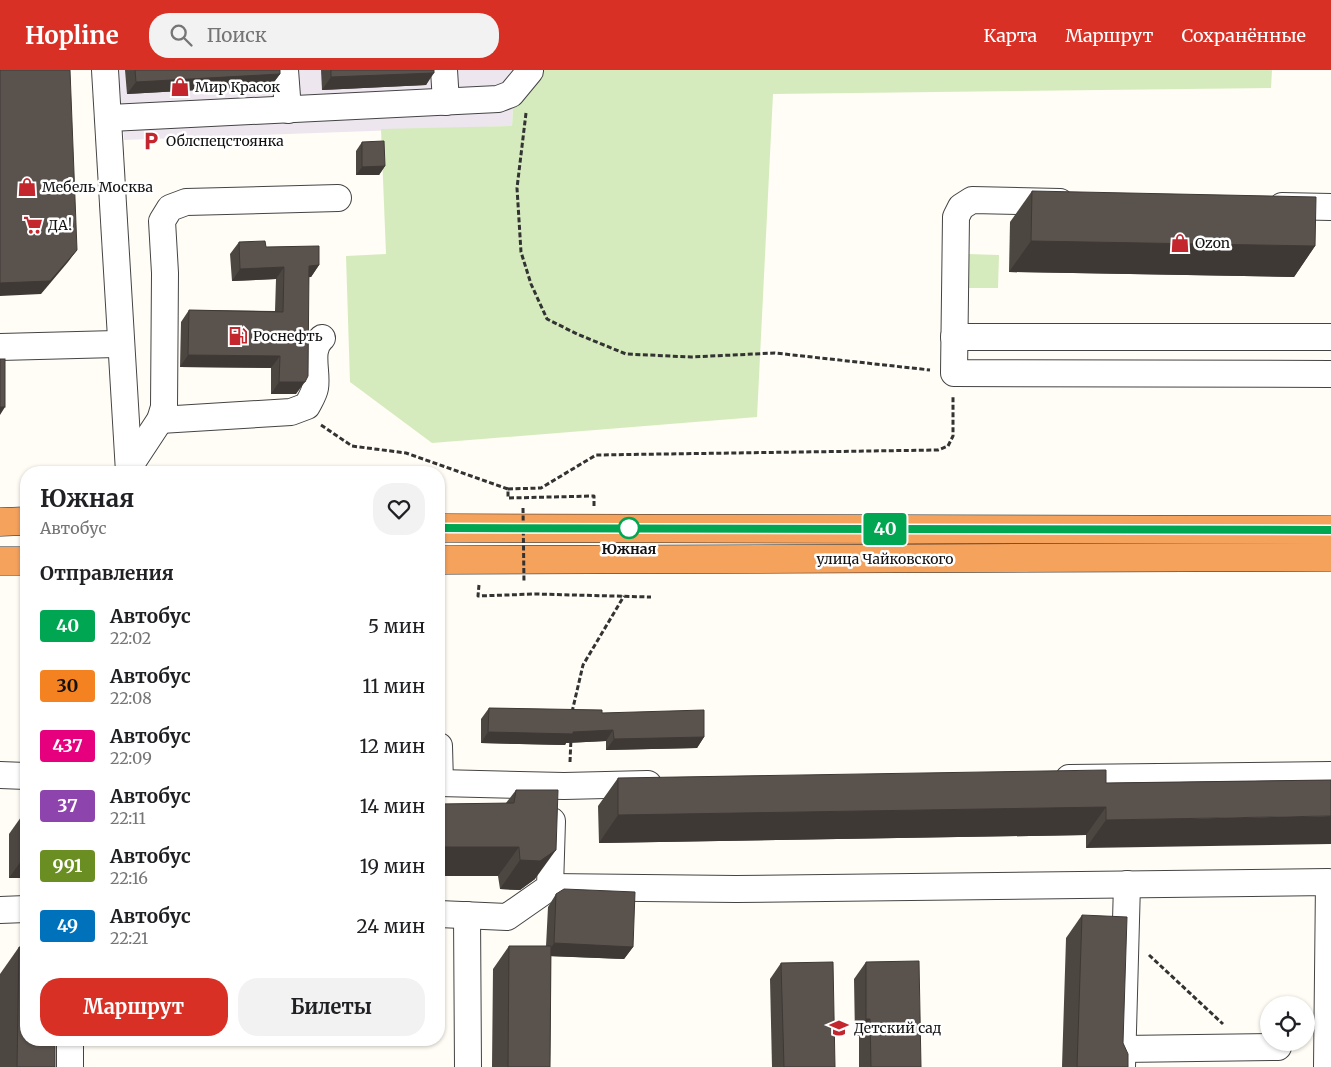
<!DOCTYPE html>
<html lang="ru">
<meta charset="utf-8">
<style>
body{margin:0;font-family:Merriweather,serif;background:#f2f2f2;color:#202124;height:100vh;display:flex;flex-direction:column;font-size:19px;white-space:nowrap}
*{box-sizing:border-box;margin:0}
p{font-size:16px;color:#757577}
.icon{flex:none;width:28px;height:28px;fill:none;stroke:currentColor;stroke-width:2;stroke-linecap:round;stroke-linejoin:round}
.map{position:relative;flex:1;overflow:hidden}
.details{position:absolute;left:20px;top:396px;width:425px;height:580px;display:flex;flex-direction:column;background:#fff;border-radius:20px;box-shadow:0 1px 4px #0004}
.details>*{flex:none}
.badge{padding:0 10px;border-radius:4px;font-size:18px;line-height:32px}
.tools{position:absolute;left:1260px;top:926px;display:grid;gap:10px}
.tools a{display:grid;place-items:center;width:55px;height:55px;border-radius:50%;background:#fff;box-shadow:0 1px 4px #0004;font-size:25px}
.map>.badge{position:absolute;translate:-50% -50%;box-shadow:0 0 0 2px #fff}
h2{padding:0 20px;font-size:19px;line-height:45px}
.round{display:grid;place-items:center;flex:none;width:52px;height:52px;border-radius:20px;background:#f2f2f2}
.overview{display:flex;align-items:center;justify-content:space-between;height:85px;padding:0 20px}
h1{font-size:24px;font-weight:700;line-height:38px}
.cta{display:flex;gap:10px;margin-top:auto;padding:10px 20px}
.cta a{flex:1;height:58px;border-radius:20px;background:#d93025;color:#fff;font-size:20px;font-weight:700;line-height:58px;text-align:center}
.cta a+a{background:#f2f2f2;color:#202124}
ul{padding:0;list-style:none}
li{display:flex;align-items:center;gap:15px;height:60px;padding:0 20px}
li div{flex:1}
li b{display:block;font-size:19px}
li em{font-style:normal}
li .badge{min-width:55px;font-weight:700;text-align:center}
header{display:flex;align-items:center;gap:30px;box-sizing:border-box;height:70px;padding:0 25px;background:#d93025;color:#fff}
header strong{font-size:24px}
nav{display:flex;gap:28px;margin-inline-start:auto;font-size:18px}
.search{width:350px;height:45px;background:#f2f2f2;display:flex;align-items:center;gap:12px;box-sizing:border-box;padding:0 18px;border-radius:20px;color:#757577;font-size:19px}
.map>svg:first-child{display:block}
</style>
<header>
<strong>Hopline</strong>
<div class="search"><svg class="icon" aria-label="search" viewBox="0 0 24 24"><circle cx="10" cy="10" r="6"/><path d="M15 15l6 6"/></svg>Поиск</div>
<nav><a>Карта</a><a>Маршрут</a><a>Сохранённые</a></nav>
</header>
<div class="map">
<svg width="1331" height="997" viewBox="0 0 1331 997">
<rect width="100%" height="100%" fill="#fffdf5"/>
<!-- industrial -->
<polygon fill="#eee6ef" points="118,0 515,0 512,56 124,70"/>
<!-- green -->
<g fill="#d5ebbd">
<polygon points="515,0 1272,0 1271,18 773,24 757,347 432,373 350,312 346,186 386,184 381,59 512,56"/>
<polygon points="968,184 999,185 998,218 967,218"/>
</g>
<g fill="none" stroke-linecap="round" stroke-linejoin="round">
<!-- minor casing -->
<g stroke="#444" stroke-width="28">
<g id="minor">
<polyline points="105,0 129,402"/>
<polyline points="285,0 288,40"/>
<polyline points="444,0 446,32"/>
<polyline points="110,48 498,29 511,24 530,1"/>
<polyline points="1060,132 972,130 961,137 956,147 954,303 1331,304"/>
<polyline points="1282,136 1331,137"/>
<polyline points="954,267 1331,267"/>
<polyline points="0,277 116,274"/>
<path d="M160 350 291 342 307 336C310 330 314 324 315 318 318 302 308 280 322 268"/>
<polyline points="129,397 160,350 164,337 165,203 162,151 170,138 186,132 338,128"/>
<polyline points="439,676 440,713"/>
<polyline points="0,705 26,706"/>
<polyline points="1069,708 1331,705"/>
<polyline points="439,713 564,716 648,714"/>
<polyline points="550,817 736,819 1329,812 1327,997"/>
<polyline points="0,840 26,839"/>
<polyline points="439,844 507,847 550,817 552,751"/>
<polyline points="467,845 468,997"/>
<polyline points="70,970 70,997"/>
<polyline points="1122,979 1278,977"/>
<polyline points="1122,997 1127,814"/>
</g>
</g>
<!-- highway casing -->
<g stroke="#222" stroke-width="29">
<g id="highway">
<polyline points="0,452 26,451"/>
<polyline points="439,458 1331,460"/>
<polyline points="439,490 1331,487"/>
<polyline points="0,491 26,491"/>
</g>
</g>
<!-- path -->
<g stroke="#333" stroke-width="3" stroke-dasharray="5 2.5" stroke-linecap="butt">
<polyline points="526,43 517,118 521,182 531,214 547,249 577,264 626,284 691,287 775,283 930,300"/>
<polyline points="321,355 352,376 406,383 508,419"/>
<polyline points="594,436 594,426 508,428 508,419 541,418 596,385 938,380 948,376 953,366 953,326"/>
<polyline points="479,515 478,526 535,524 651,527"/>
<polyline points="572,642 583,595 624,526"/>
<polyline points="570,692 571,668"/>
<polyline points="1149,885 1223,954"/>
</g>
<!-- minor -->
<use href="#minor" stroke="#fff" stroke-width="26"/>
<!-- highway -->
<use href="#highway" stroke="#f5a25d" stroke-width="28"/>
<!-- path-bridge -->
<polyline stroke="#333" stroke-width="3" stroke-dasharray="5 2.5" stroke-linecap="butt" points="523,438 524,513"/>
</g>
<!-- wall -->
<g fill="#4d4742">
<polygon points="125,0 280,0 280,4 271,16 127,24"/>
<polygon points="321,0 434,0 426,15 322,20"/>
<polygon points="362,72 385,96 379,105 356,105 356,81"/>
<polygon points="1032,121 1315,176 1294,207 1009,202 1010,152"/>
<polygon points="239,172 266,177 319,195 311,207 309,207 296,324 271,324 271,298 180,297 181,252 189,240 275,241 276,209 232,211 230,184"/>
<polygon points="489,638 602,643 704,667 697,678 606,680 606,671 566,673 565,675 481,673 481,649"/>
<polygon points="618,708 1106,713 1331,710 1086,778 1086,765 599,773 598,736"/>
<polygon points="516,720 535,809 520,820 500,819 498,806 506,733"/>
<polygon points="26,740 26,808 9,808 9,764"/>
<polygon points="556,824 633,877 624,889 551,886 550,997 492,997 493,899 509,876 546,876 548,837"/>
<polygon points="1082,845 1123,973 1128,997 1062,997 1066,868"/>
<polygon points="19,877 55,997 0,997 0,904"/>
<polygon points="866,892 921,997 859,997 859,966 855,966 854,909"/>
<polygon points="781,893 835,997 772,997 770,909"/>
</g>
<!-- shaded-wall -->
<g fill="#3f3936">
<polygon points="434,3 426,15 322,20 331,7"/>
<polygon points="280,4 271,16 127,24 136,12"/>
<polygon points="385,96 379,105 356,105 362,97"/>
<polygon points="1031,171 1315,176 1294,207 1009,202"/>
<polygon points="77,180 68,192 41,224 0,226 0,213"/>
<polygon points="319,195 311,207 301,208 309,196"/>
<polygon points="284,197 276,209 232,211 240,199"/>
<polygon points="188,285 280,286 271,298 180,297"/>
<polygon points="279,312 305,312 296,324 271,324"/>
<polygon points="0,337 5,337 0,345"/>
<polygon points="613,660 606,671 566,673 565,675 481,673 488,662"/>
<polygon points="704,667 697,678 606,680 614,669"/>
<polygon points="1106,737 1086,765 599,773 618,745"/>
<polygon points="1331,746 1331,774 1086,778 1106,750"/>
<polygon points="439,777 519,777 498,806 439,806"/>
<polygon points="556,780 535,809 520,820 500,819 520,790"/>
<polygon points="26,784 26,808 9,808"/>
<polygon points="554,873 633,877 624,889 546,886"/>
<polygon points="866,949 870,949 859,966 855,966"/>
</g>
<!-- building -->
<g fill="#5a524d" stroke="#3f3936">
<polygon points="0,0 70,0 77,180 50,211 0,213"/>
<polygon points="135,0 280,0 280,4 136,12"/>
<polygon points="331,0 434,0 434,3 331,7"/>
<polygon points="384,71 385,96 362,97 362,72"/>
<polygon points="1032,121 1316,127 1315,176 1031,171"/>
<polygon points="265,171 266,177 319,176 319,195 309,196 308,306 305,312 279,312 280,286 188,285 189,240 283,242 284,197 240,199 239,172"/>
<rect x="0" y="289" width="5" height="48"/>
<polygon points="489,638 602,640 602,643 704,640 704,667 614,669 613,660 573,662 573,664 488,662"/>
<polygon points="1106,700 1106,713 1331,710 1331,746 1106,750 1106,737 618,745 618,708"/>
<polygon points="516,720 558,720 556,780 540,791 520,790 519,777 439,777 439,734 514,733"/>
<polygon points="564,819 635,822 633,877 554,873 556,824"/>
<polygon points="1082,845 1127,847 1123,973 1128,984 1128,997 1077,997"/>
<polygon points="509,876 551,876 550,997 508,997"/>
<polygon points="19,877 26,877 26,970 55,970 55,997 17,997"/>
<polygon points="919,891 921,997 871,997 870,949 866,949 866,892"/>
<polygon points="833,892 835,997 784,997 781,893"/>
</g>
<g fill="none" stroke-linecap="round" stroke-linejoin="round">
<!-- line casing -->
<g stroke="#fff" stroke-width="11">
<polyline id="line" points="439,458 1331,460"/>
</g>
<!-- line -->
<use href="#line" stroke="#00a651" stroke-width="8"/>
</g>
<!-- icons -->
<defs>
<g id="shop-bare" transform="scale(1.5)"><path d="M-5-2.5h2.3a2.7 3.5 0 0 1 5.4 0H5L5.5 6h-11ZM-1.5-2.5h3a1.5 2.3 0 0 0-3 0Z" fill="#c4262e" stroke="#fff" stroke-width="2.5" paint-order="stroke"/></g>
<g id="parking-bare" transform="scale(1.5)"><path d="M-3.5-5.5H1a3.5 3.5 0 0 1 0 7H-1V5.5H-3.5ZM-1-3.4V-.6H.8a1.4 1.4 0 0 0 0-2.8Z" fill="#c4262e" stroke="#fff" stroke-width="2.5" paint-order="stroke"/></g>
<g id="supermarket-bare" transform="scale(1.5)"><path d="M-6-5.5h2.5l.6 2H6L4.5 2H-2.5L-4.4-4H-6ZM-1.5 3.2a1.3 1.3 0 1 0 .1 0ZM3 3.2a1.3 1.3 0 1 0 .1 0Z" fill="#c4262e" stroke="#fff" stroke-width="2.5" paint-order="stroke"/></g>
<g id="fuel-bare" transform="scale(1.5)"><path d="M-5.5-6h7V0h2V4h1.3V-2.5L3-4.5l.8-.8L6-3V5H2.5V1h-1V6h-7ZM-4.2-4.7v3.2H.2V-4.7Z" fill="#c4262e" stroke="#fff" stroke-width="2.5" paint-order="stroke"/></g>
<g id="school-bare" transform="scale(1.5)"><path d="M0-5L7-2L0 1L-7-2ZM-4 1L0 2.5L4 1V4Q0 6-4 4Z" fill="#c4262e" stroke="#fff" stroke-width="2.5" paint-order="stroke"/></g>
</defs>
<g fill-rule="evenodd">
<use href="#shop-bare" x="180" y="17"/>
<use href="#parking-bare" x="151" y="71"/>
<use href="#shop-bare" x="27" y="117"/>
<use href="#supermarket-bare" x="33" y="155"/>
<use href="#shop-bare" x="1180" y="173"/>
<use href="#fuel-bare" x="238" y="266"/>
<use href="#school-bare" x="839" y="958"/>
</g>
<!-- markers -->
<circle fill="#fff" stroke="#00a651" stroke-width="2.5" cx="629" cy="458" r="10"/>
<g text-anchor="middle" stroke-width="5" stroke-linejoin="round" paint-order="stroke">
<!-- poi labels -->
<g font-size="14" fill="#111" stroke="#fff" text-anchor="start">
<text x="195" y="22">Мир Красок</text>
<text x="166" y="76">Облспецстоянка</text>
<text x="42" y="122">Мебель Москва</text>
<text x="48" y="160">ДА!</text>
<text x="1195" y="178">Ozon</text>
<text x="253" y="271">Роснефть</text>
<text x="854" y="963">Детский сад</text>
</g>
<!-- stop labels -->
<g font-size="14" font-weight="bold" fill="#111" stroke="#fff">
<text x="629" y="484">Южная</text>
</g>
<!-- street labels -->
<g font-size="14" fill="#111" stroke="#fff">
<text x="885" y="494">улица Чайковского</text>
</g>
</g>
</svg>
<div class="tools">
<a><svg class="icon" aria-label="locate" viewBox="0 0 24 24"><circle cx="12" cy="12" r="6"/><path d="M12 2v4M12 18v4M2 12h4M18 12h4"/></svg></a>
</div>
<b class="badge" style="left:885px;top:459px;background:#00a651;color:#fff">40</b>
<section class="details">
<div class="overview"><div><h1>Южная</h1><p>Автобус</p></div><a class="round"><svg class="icon" aria-label="heart" viewBox="0 0 24 24"><path d="M12 20l-8-8c-3-5 5-10 8-4 3-6 11-1 8 4z"/></svg></a></div>
<h2>Отправления</h2>
<ul>
<li><span class="badge" style="background:#00a651;color:#fff">40</span><div><b>Автобус</b><p>22:02</p></div><em>5 мин</em></li>
<li><span class="badge" style="background:#f58220;color:#111">30</span><div><b>Автобус</b><p>22:08</p></div><em>11 мин</em></li>
<li><span class="badge" style="background:#e6007e;color:#fff">437</span><div><b>Автобус</b><p>22:09</p></div><em>12 мин</em></li>
<li><span class="badge" style="background:#8e44ad;color:#fff">37</span><div><b>Автобус</b><p>22:11</p></div><em>14 мин</em></li>
<li><span class="badge" style="background:#6b8e23;color:#fff">991</span><div><b>Автобус</b><p>22:16</p></div><em>19 мин</em></li>
<li><span class="badge" style="background:#0072bc;color:#fff">49</span><div><b>Автобус</b><p>22:21</p></div><em>24 мин</em></li>
</ul>
<div class="cta"><a>Маршрут</a><a>Билеты</a></div>
</section>
</div>
